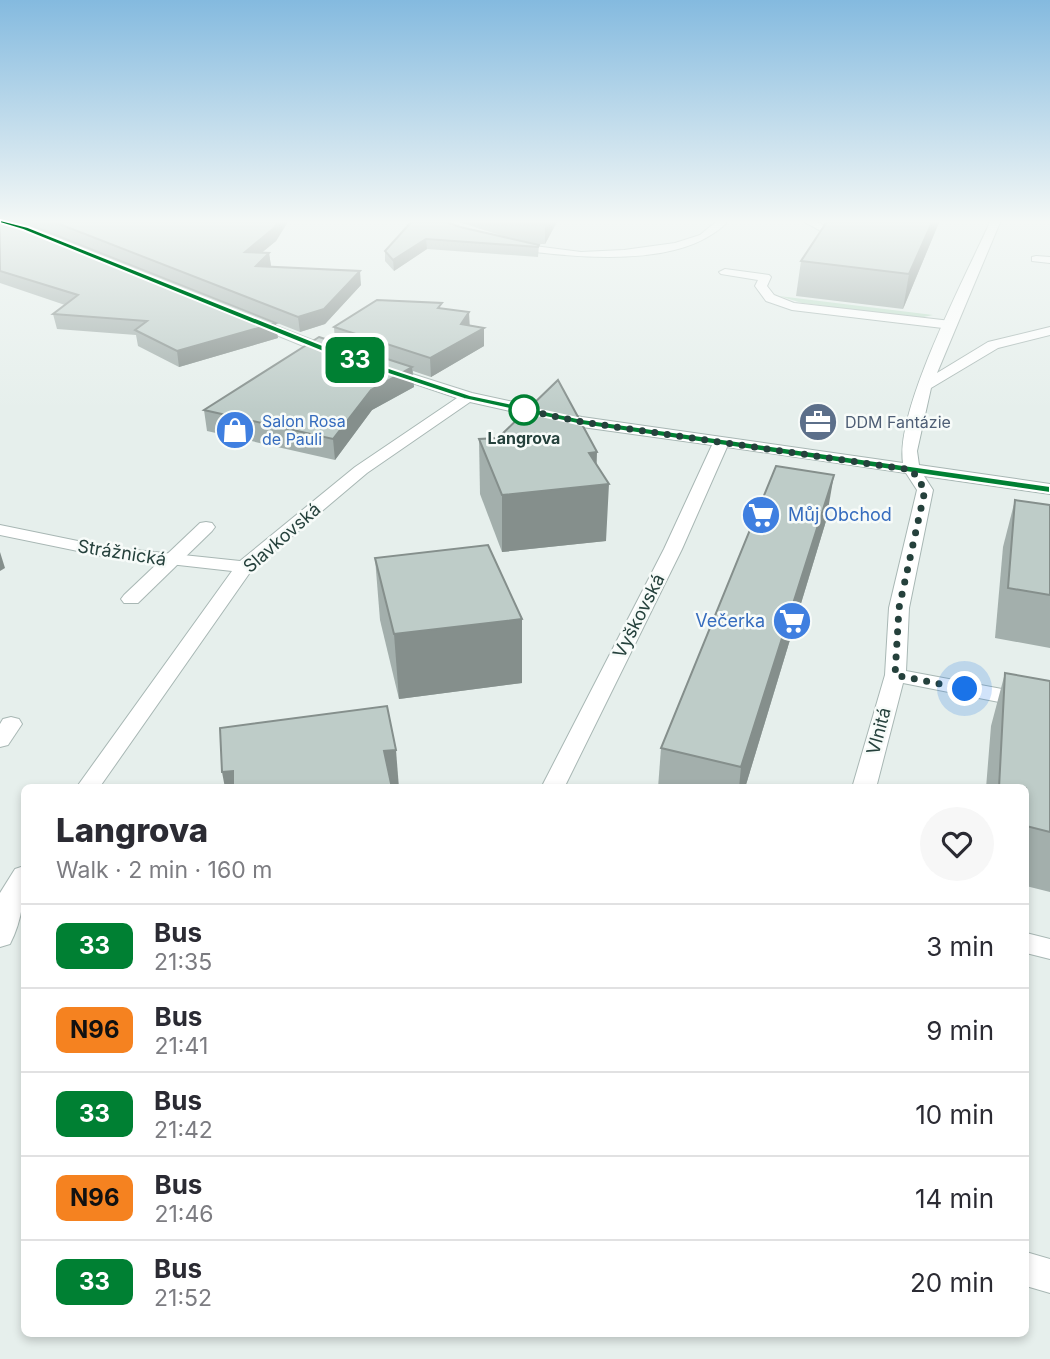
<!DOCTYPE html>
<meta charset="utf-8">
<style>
body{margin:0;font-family:Inter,sans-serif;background:#f7f7f7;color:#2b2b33;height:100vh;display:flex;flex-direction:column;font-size:26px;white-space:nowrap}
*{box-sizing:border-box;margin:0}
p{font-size:23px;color:#7c7c81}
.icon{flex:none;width:38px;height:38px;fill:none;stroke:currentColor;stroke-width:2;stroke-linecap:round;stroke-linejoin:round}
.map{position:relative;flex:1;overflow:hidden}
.details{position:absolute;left:21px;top:784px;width:1008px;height:553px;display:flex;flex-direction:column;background:#fff;border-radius:10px;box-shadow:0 4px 10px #0003}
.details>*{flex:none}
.badge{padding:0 14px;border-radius:10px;font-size:24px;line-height:46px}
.you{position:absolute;width:35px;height:35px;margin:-18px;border:5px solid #fff;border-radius:50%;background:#1a73e8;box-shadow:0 0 0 10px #1a73e833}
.map>.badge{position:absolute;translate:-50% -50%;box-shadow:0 0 0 4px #fff}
.round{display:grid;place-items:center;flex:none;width:74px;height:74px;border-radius:37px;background:#f7f7f7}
.overview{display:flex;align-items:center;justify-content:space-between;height:119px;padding:0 35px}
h1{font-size:33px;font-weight:800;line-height:52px}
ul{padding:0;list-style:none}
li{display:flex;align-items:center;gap:21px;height:84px;padding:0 35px;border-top:2px solid #e1e1e2}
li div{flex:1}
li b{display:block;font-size:26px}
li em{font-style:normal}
li .badge{min-width:77px;font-weight:700;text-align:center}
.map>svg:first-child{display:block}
</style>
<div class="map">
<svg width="1050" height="1359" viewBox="0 0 1050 1359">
<rect width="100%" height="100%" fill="#e6efec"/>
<!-- green -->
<polygon fill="#c0dfcb" points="779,296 933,315 919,318 802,303"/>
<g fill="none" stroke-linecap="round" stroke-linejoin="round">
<!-- lane casing -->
<g stroke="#a8b7b4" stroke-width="2">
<g id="lane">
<path d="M718 220H729C683 271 573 257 511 249L506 246 511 243 581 252 624 250 675 243 700 235Z"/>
<polygon points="725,269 769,275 771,277 767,286 774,295 794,303 951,321 957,325 951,329 792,310 766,301 755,286 758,280 721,274 719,272"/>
<polygon points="206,522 212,523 215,527 212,531 138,603 124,603 121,599 124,595 200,523"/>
<polygon points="11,717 19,719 22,724 8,745 0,747 0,724 3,719"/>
</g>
</g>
<!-- street casing -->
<g stroke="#a8b7b4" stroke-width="2">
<g id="street">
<polygon points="801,220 814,220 839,234 830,236"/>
<path d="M991 220H1001L937 373 988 342 1050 327V335L998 348 931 388 917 451 919 465 1050 484V494L924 476 933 490 909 608 906 671 1050 698V712L903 683 876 788H852L885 675 889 608 917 490 906 473 727 447 682 549 564 788H541L664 549 712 445 582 427 470 402 367 473 251 571 99 788H76L232 571 107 557 0 535V525L107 547 240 561 355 467 457 398 382 373V367L387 366 472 393 582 417 903 463C895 409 967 274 991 220Z"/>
<polygon points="1036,256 1050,257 1050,263 1032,261 1032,257"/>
<polygon points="253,317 338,350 340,353 338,356 328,356 249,324 247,321"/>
<path d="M24 866C26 891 22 921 10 944L0 947V893L15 869Z"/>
<polygon points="1026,933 1050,939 1050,959 1026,953"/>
<polygon points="1026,1252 1050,1259 1050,1293 1026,1286"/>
</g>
</g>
<!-- lane -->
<use href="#lane" fill="#fff" fill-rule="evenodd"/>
<!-- street -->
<use href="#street" fill="#fff" fill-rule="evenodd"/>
</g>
<!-- wall -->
<g fill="#a3afac">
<polygon points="0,220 289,220 276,241 262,252 269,253 271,266 361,285 325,324 300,332 41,229 34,227 278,338 179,367 138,346 136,335 57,329 53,314 65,305 0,283"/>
<polygon points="452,220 558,220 545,244 534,244 539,245 538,257 427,249 394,271 385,261 385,251 460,227 516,240"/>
<polygon points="940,220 903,309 796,296 801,261"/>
<polygon points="442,308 470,326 484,328 484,346 431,377 413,371 414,387 372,410 335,460 207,431 204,410 335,342 334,327"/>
<polygon points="479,439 597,465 606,541 502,552 480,494"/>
<polygon points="1015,500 1050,505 1050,648 995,638 1003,547"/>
<polygon points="826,521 745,788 658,788 661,748"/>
<polygon points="375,558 522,683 399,699 380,620"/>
<polygon points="1005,673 1050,681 1050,892 1026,886 1026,788 986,788 991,726"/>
</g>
<!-- shaded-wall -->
<g fill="#858f8c">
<polygon points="279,220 289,220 276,241 247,265 245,252"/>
<polygon points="545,220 558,220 545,244"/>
<polygon points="933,220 940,220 903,309 909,274"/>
<polygon points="426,239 427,249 394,271 393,260"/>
<polygon points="269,253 271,266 256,266"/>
<polygon points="360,271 361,285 325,324 300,332 298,317"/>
<polygon points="469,312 470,330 484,328 484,346 431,377 430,358 461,324"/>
<polygon points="276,323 278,338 179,367 177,351"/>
<polygon points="412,367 414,387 372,410 335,460 333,439 371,390"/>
<polygon points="597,452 596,485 609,484 606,541 502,552 502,495 589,453"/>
<polygon points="834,475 826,521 745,788 739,788 741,767"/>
<polygon points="0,552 5,568 0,571"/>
<polygon points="522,619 522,683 399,699 394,634"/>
<polygon points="396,750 399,788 387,788 384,751"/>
<polygon points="233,771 236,788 225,788 222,772"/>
</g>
<!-- building -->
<g fill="#beccc8" stroke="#858f8c" stroke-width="2">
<polygon points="0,220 14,220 28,224 276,323 177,351 135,330 147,321 53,314 78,295 0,271"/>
<polygon points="49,220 279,220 274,228 245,252 269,253 256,266 360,271 324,309 298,317"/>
<polygon points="413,220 441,220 460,227 539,245 538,247 426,239 393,260 385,251"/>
<polygon points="828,220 933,220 909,274 801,261"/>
<polygon points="377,300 442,303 438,308 469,312 461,324 484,328 430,358 334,327"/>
<polygon points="319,337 412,367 371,390 333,439 204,410"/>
<polygon points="558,380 597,452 589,453 609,484 502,495 479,439 498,438"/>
<polygon points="776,466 834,475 741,767 661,748"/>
<polygon points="1015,500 1050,505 1050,595 1008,588"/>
<polygon points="488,545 522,619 394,634 375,558"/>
<polygon points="1005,673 1050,681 1050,832 1026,826 1026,788 999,788"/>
<polygon points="387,706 396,750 384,751 392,788 233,788 233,771 222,772 220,728"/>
</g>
<!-- sky -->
<linearGradient id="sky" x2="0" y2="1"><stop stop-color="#84badf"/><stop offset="0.54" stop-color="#f4f8f6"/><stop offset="1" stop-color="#f4f8f6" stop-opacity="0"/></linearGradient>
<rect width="1050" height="410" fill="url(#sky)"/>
<!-- line -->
<polygon fill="#008033" stroke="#fff" stroke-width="2" points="0,220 28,227 335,350 470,395 582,419 1050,486 1050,493 582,425 464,399 328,354 23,230 0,223"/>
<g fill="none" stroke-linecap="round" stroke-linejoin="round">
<!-- walk -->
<polyline stroke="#25413c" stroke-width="7" stroke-dasharray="0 12.6" points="524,410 515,408 582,422 912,470 925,490 899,608 895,675 965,689"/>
</g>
<!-- icons -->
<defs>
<g id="office-disc" transform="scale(2.0125)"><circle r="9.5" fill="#5c6f8a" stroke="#f7fbf9"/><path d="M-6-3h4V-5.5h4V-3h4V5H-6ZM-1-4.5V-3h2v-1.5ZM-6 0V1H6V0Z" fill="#fff"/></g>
<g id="shop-disc" transform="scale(2.0125)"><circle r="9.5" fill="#3f7fe0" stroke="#f7fbf9"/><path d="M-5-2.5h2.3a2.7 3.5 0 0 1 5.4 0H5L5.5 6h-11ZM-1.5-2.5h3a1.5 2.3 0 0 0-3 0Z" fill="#fff"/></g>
<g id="supermarket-disc" transform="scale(2.0125)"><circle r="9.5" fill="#3f7fe0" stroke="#f7fbf9"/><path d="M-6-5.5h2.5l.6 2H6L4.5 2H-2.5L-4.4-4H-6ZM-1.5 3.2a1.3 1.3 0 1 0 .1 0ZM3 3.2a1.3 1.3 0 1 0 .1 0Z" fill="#fff"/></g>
</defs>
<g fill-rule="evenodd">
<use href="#office-disc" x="818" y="422"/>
<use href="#shop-disc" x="235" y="430"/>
<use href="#supermarket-disc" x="761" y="515"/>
<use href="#supermarket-disc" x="792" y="621"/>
</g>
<!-- markers -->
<circle fill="#fff" stroke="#008033" stroke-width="3.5" cx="524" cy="410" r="14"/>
<g text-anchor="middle" stroke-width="5" stroke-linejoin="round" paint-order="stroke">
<!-- far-shop labels -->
<g font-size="16" fill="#366cbe" stroke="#f7fbf9" text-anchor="start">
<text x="262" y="427">Salon Rosa<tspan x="262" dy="18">de Pauli</tspan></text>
</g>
<!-- far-service labels -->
<g font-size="16" fill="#4e5e75" stroke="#f7fbf9" text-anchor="start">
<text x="845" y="428">DDM Fantázie</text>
</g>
<!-- far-stop labels -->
<g font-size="16" font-weight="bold" fill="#25413c" stroke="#f7fbf9">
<text x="524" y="444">Langrova</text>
</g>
<!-- shop labels -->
<g font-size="18" fill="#366cbe" stroke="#f7fbf9" text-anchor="start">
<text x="788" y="521">Můj Obchod</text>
<text x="765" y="627" text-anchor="end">Večerka</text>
</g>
<!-- street labels -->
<g font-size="18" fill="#25413c" stroke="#f7fbf9">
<text transform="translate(282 538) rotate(-41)" y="6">Slavkovská</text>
<text transform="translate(122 553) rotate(9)" y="6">Strážnická</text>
<text transform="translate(639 616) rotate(-63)" y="6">Vyškovská</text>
<text transform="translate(879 731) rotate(-75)" y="6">Vlnitá</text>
</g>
</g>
</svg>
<div class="you" style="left:965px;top:689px"></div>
<b class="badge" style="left:355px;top:360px;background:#008033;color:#fff">33</b>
<section class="details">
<div class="overview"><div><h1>Langrova</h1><p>Walk · 2 min · 160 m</p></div><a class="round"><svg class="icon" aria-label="heart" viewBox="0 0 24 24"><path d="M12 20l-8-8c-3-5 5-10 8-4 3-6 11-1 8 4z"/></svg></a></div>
<ul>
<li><span class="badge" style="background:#008033;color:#fff">33</span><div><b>Bus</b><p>21:35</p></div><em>3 min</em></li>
<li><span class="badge" style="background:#f58220;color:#111">N96</span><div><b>Bus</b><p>21:41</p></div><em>9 min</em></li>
<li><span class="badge" style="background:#008033;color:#fff">33</span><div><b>Bus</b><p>21:42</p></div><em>10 min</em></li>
<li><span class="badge" style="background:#f58220;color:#111">N96</span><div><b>Bus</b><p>21:46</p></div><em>14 min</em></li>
<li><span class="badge" style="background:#008033;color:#fff">33</span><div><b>Bus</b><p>21:52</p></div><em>20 min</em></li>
</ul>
</section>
</div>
